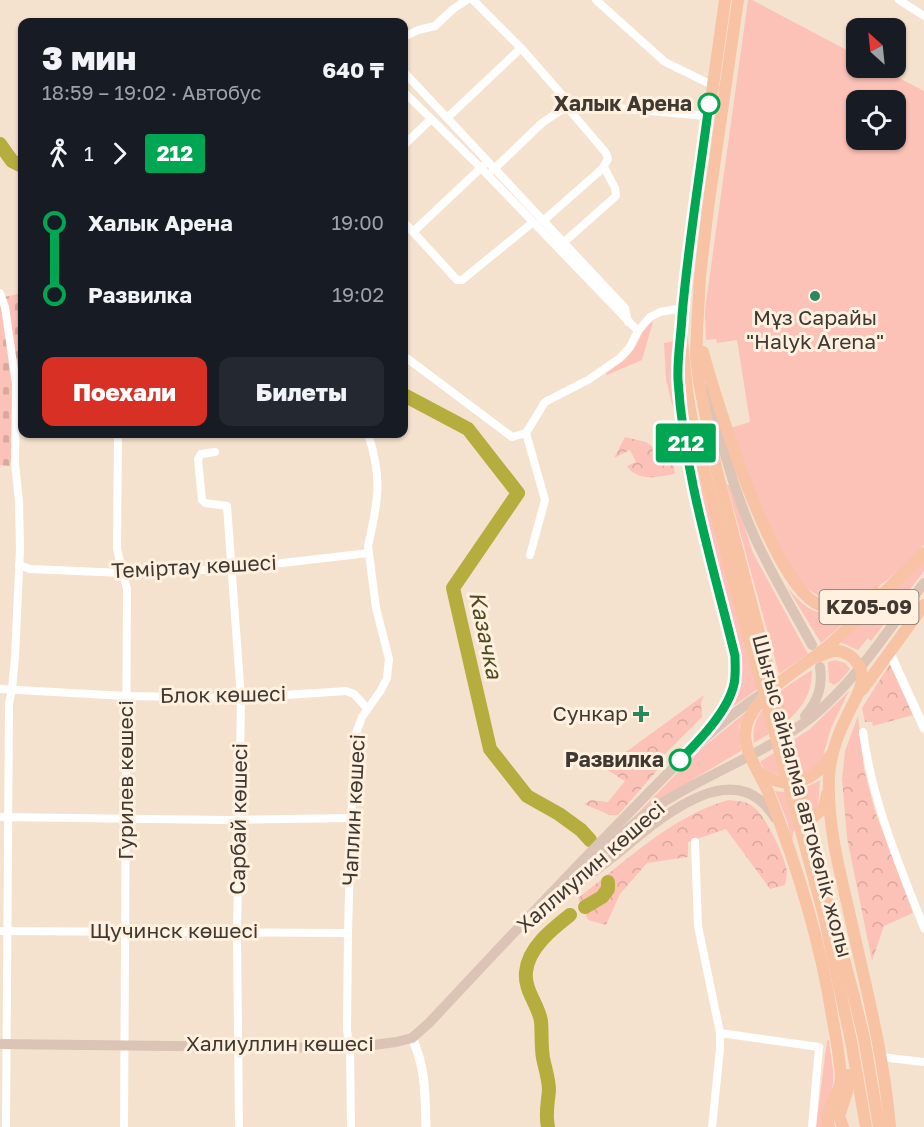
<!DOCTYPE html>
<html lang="ru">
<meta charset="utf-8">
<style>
body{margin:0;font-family:"Golos Text",sans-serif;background:#242831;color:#f1f3f6;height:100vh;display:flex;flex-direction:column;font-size:22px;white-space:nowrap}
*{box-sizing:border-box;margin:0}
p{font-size:20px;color:#9ea1a6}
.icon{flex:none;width:33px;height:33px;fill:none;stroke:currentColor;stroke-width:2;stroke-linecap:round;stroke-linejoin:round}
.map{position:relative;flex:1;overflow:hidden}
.drawer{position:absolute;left:18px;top:18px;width:390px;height:420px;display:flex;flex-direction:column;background:#171b24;border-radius:12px;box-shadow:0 2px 4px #0004}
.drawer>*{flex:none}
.badge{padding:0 12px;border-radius:4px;font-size:21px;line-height:39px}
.needle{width:39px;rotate:333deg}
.buttons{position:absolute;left:846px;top:18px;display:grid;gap:12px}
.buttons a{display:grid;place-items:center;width:60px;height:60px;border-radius:12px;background:#171b24;box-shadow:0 2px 4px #0004;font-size:30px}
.map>.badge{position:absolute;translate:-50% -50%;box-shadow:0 0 0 3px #fff}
.legs{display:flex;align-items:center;gap:9px;height:66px;padding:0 24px;font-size:20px}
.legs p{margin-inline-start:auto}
.overview{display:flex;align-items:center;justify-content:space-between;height:102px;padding:0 24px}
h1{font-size:33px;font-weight:800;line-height:45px}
.button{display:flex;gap:12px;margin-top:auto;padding:12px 24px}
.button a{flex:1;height:69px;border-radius:12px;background:#d93025;color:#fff;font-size:24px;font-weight:800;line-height:69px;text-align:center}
.button a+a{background:#242831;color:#f1f3f6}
ul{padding:0 24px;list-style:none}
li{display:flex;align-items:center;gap:21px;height:72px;font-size:22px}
li i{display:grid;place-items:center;width:9px;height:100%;margin:0 8px;background:currentColor}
li i::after{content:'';width:15px;height:15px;margin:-8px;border:4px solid;border-radius:50%;background:#171b24}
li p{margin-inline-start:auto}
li:first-child i{background:linear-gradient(#0000 50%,currentColor 0)}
li:last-child i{background:linear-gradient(currentColor 50%,#0000 0)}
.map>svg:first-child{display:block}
</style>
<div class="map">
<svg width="924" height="1127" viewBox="0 0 924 1127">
<defs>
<pattern id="forest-crowns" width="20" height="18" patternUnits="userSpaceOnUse" patternTransform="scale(1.5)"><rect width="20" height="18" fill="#fcc2b7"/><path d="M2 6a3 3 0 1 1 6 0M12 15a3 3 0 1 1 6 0" fill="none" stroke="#d9a79e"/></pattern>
<pattern id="cemetery-stones" width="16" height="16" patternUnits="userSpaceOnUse" patternTransform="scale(1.5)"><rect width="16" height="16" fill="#fcc2b7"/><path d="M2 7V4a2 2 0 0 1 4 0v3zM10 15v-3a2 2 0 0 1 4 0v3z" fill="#d9a79e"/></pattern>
</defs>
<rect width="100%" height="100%" fill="#f5e2ce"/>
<!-- grass -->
<g fill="#fcc2b7" fill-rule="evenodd">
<path d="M748 0H752L856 55V68H880L924 91V545C902 566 878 595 846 601 832 604 815 595 804 586 795 577 790 566 784 555 762 515 747 470 730 428L750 422 737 340 717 343 716 339 706 340 705 310ZM856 100H896V140H856Z"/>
<path d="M653 322 642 360 607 375 606 373C631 356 634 352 646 324Z"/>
<polygon points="674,341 672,359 677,412 674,412 666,380 664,343"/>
<polygon points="688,443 693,444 698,472 759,688 731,708 741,682 740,655 715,565"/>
<polygon points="727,485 731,485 753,553 808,654 779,674"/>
<polygon points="924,560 924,571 871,641 868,638 858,650 840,642"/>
<path d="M787 587C809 615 827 621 861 608L821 643Z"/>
<polygon points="835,660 845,663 850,669 840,681 834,685 829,682 828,662"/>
<path d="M812 670C813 708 783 726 754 743 748 708 787 686 812 670Z"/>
<polygon points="849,691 831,728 822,760 817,767 793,779 766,771 760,762 810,729"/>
<polygon points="745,713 739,726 741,751 658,800 633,818 701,749"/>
<polygon points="858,716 864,769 842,779 845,751"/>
<path d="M820 780 818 808 793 832 792 843 787 821 775 791C791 794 806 788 820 780Z"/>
<path d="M829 1040C830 1055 836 1075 832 1089 828 1105 821 1110 824 1127H816L827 1041Z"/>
</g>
<!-- forest -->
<g fill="url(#forest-crowns)">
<path d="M625 437 646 442 673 462 675 474C659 477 637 482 627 466L636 462 630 450 614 458Z"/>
<polygon points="890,664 913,715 873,726 872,722 865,722 862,708"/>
<polygon points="704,695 701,703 702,717 657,762 661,766 618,815 610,815 584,804 591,800 608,802 625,781 604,768"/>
<polygon points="864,769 875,811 913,913 884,926 872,961 847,838 842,779"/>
<path d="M728 800C738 801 748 801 755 808 766 817 785 857 787 871 787 875 786 881 785 885L770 889 726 829 688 842V857L647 863 620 894 606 925 588 920 578 898C625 862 670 817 728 800Z"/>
</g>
<!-- cemetery -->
<polygon fill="url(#cemetery-stones)" points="22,293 22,433 14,435 10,466 0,465 0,298"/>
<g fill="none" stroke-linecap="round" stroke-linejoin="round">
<!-- river -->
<g stroke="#b6ad3f" stroke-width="14">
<polyline points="0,144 12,161 22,166"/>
<polyline points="404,395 468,429 518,493 453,588 490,749 527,796 559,814 581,830 590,840"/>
<polyline points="585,907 602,897 608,889 608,882"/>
<path d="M548 1127C545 1114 548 1103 549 1090 549 1080 545 1068 543 1058 541 1046 542 1033 541 1021 538 1004 524 990 526 972 528 948 552 929 570 915"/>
</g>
<!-- minor -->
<g stroke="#fff" stroke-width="8">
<polyline points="473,0 521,48 570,104 707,116"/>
<polyline points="596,0 665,62 712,85"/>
<polyline points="899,0 924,16"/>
<polyline points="404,37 418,30 435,26 453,9 467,0"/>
<polyline points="404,72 625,308 628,322"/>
<polyline points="404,92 481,168 638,331"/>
<polyline points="447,118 521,48"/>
<polyline points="404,145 430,120"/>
<polyline points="493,170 542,123 570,104"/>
<polyline points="543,221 602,169 608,159 606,153 566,106"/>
<polyline points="404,222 457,280 462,280 532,223"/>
<polyline points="413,232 484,165"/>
<polyline points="563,243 616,196 615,188 604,167"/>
<polyline points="0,293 5,307 16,384 15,464 19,501 20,549 15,657 12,689 9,704 6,1127"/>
<polyline points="404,356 512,437 526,433 545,402 588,380 620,358 630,347 638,331 650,317 660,312 683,308"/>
<polyline points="526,433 545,500 530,555"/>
<polyline points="118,434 117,549 127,589 124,1127"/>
<polyline points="215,452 201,454 198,459 202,500 205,503 227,506 241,698 237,937 239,1127"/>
<polyline points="19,565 30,569 123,573 231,569 369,553"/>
<polyline points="0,689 126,696 241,698 346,691 354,694 367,708"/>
<path d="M863 732C872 801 899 864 924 928"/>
<polyline points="0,817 226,820 351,818"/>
<polyline points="695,842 698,926 720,1033 720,1049 712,1127"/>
<polyline points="0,931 348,933"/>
<polyline points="720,1033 819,1047 812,1127"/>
<polyline points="881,1057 924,1062"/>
<path d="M351 1127 350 1048 347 1030 348 933 351 818 356 733 362 717 381 690 387 678 389 659 376 608 369 553 368 546C378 502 383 478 368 434"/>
</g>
<!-- tertiary -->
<g stroke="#fff" stroke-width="9">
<polyline points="889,651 924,728"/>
<path d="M412 1038C426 1068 425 1095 426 1127"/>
</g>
<!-- secondary -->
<g stroke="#dbc3b5" stroke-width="10">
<path d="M679 349C674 383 682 421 688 454 700 522 719 589 735 656 737 687 728 701 711 726"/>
<path d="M709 388C719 439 734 491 755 538 772 575 793 610 812 645"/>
<path d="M805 716C818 701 823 686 820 667"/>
<path d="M566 886C596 859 625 827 659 805 708 773 767 753 813 716 857 680 889 628 924 583"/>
<path d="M545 906C568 890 591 875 613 857 653 825 733 748 775 818"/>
<path d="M0 1044 350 1048 396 1042 412 1038 429 1023C493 955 556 887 621 821 667 774 710 727 766 691"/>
</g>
<!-- primary -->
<g stroke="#f8c2a4" stroke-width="12">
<polyline points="725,0 684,291 681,331 687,391 694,433 824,916 851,1041 866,1127"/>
<polyline points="738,0 708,208 700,276 697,331 696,356 699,382 716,468 854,997 864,1038 879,1127"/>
<path d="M703 352C716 400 774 590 820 605 840 612 860 603 876 593"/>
<path d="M820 656C830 651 839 648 849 655 857 660 862 669 862 678 862 691 852 704 847 716 838 734 830 756 829 777 827 820 838 865 848 907 864 980 884 1053 890 1127"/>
<polyline points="862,690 924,605"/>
<path d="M759 772C785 791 814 783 830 756"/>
<polyline points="805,825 824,807 827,794"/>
<path d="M829 1127C824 1110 839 1096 841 1079 840 1058 836 1037 832 1016 820 939 797 866 769 794 759 770 736 744 749 718 765 687 800 669 826 648 860 618 891 585 924 553"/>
<polyline points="843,1127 839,1116 847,1092 848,1075"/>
</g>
</g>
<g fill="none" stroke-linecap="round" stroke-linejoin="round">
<!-- line-1 casing -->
<g stroke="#fff" stroke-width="14">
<path id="line-1" d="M680 760C699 741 728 711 734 684 736 675 735 665 735 656 713 565 684 474 678 380 677 358 681 337 682 316 688 245 700 174 709 104"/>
</g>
<!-- line-1 -->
<use href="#line-1" stroke="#00a651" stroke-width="9"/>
</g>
<!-- markers -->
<g fill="#fff" stroke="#00a651" stroke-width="3">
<circle cx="709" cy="104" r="10"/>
<circle cx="680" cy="760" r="10"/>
</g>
<g fill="#2c875d" stroke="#fff0e0" stroke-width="2">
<circle cx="815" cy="296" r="6"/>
<path d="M638 705h6v6h6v6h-6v6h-6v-6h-6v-6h6z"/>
</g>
<g text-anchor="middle" stroke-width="6" stroke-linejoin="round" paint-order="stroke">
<!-- shield labels -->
<rect fill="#fff0e0" stroke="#797066" stroke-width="1.5" x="819.5" y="590" width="99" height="34" rx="4.5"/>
<g font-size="20" font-weight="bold" fill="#403931">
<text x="869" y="614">KZ05-09</text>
</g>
<!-- stop labels -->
<g font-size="21" font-weight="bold" fill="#403931" stroke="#fff0e0" text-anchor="end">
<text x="692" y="111">Халык Арена</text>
<text x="664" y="767">Развилка</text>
</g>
<!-- poi labels -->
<g font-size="21" fill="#403931" stroke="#fff0e0">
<text x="815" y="325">Мұз Сарайы<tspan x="815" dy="24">"Halyk Arena"</tspan></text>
<text x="628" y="721" text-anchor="end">Сункар</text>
</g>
<!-- street labels -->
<g font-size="21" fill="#403931" stroke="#fff0e0">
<text transform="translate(194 567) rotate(-3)" y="7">Теміртау көшесі</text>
<text transform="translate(223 695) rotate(-1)" y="7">Блок көшесі</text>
<text transform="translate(126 780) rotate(-90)" y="7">Гурилев көшесі</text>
<text transform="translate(802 796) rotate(75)" y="7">Шығыс айналма автокөлік жолы</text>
<text transform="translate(354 810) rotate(-87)" y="7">Чаплин көшесі</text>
<text transform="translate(239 819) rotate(-89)" y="7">Сарбай көшесі</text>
<text transform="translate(591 867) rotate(-41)" y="7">Халлиулин көшесі</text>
<text x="174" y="938">Щучинск көшесі</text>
<text x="280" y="1051">Халиуллин көшесі</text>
</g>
<!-- water labels -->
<g font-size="22" font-style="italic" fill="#4e4b1f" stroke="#fff0e0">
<text transform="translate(486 635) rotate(78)" y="8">Казачка</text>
</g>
</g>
</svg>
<div class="buttons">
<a><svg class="needle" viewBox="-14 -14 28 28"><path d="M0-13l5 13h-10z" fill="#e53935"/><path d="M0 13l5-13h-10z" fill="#9ea1a6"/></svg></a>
<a><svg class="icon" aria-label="locate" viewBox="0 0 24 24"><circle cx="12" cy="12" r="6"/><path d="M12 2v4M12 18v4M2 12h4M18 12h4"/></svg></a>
</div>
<b class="badge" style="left:686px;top:443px;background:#00a651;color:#fff">212</b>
<section class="drawer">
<div class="overview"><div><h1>3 мин</h1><p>18:59 – 19:02 · Автобус</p></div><b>640 ₸</b></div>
<div class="legs"><svg class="icon" aria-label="walk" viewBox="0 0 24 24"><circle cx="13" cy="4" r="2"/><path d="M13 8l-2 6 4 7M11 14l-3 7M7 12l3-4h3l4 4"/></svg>1<svg class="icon" aria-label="forward" viewBox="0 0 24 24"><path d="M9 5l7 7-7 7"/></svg><b class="badge" style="background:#00a651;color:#fff">212</b></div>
<ul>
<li><i style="color:#00a651"></i><b>Халык Арена</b><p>19:00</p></li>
<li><i style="color:#00a651"></i><b>Развилка</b><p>19:02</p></li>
</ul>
<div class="button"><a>Поехали</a><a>Билеты</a></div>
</section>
</div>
